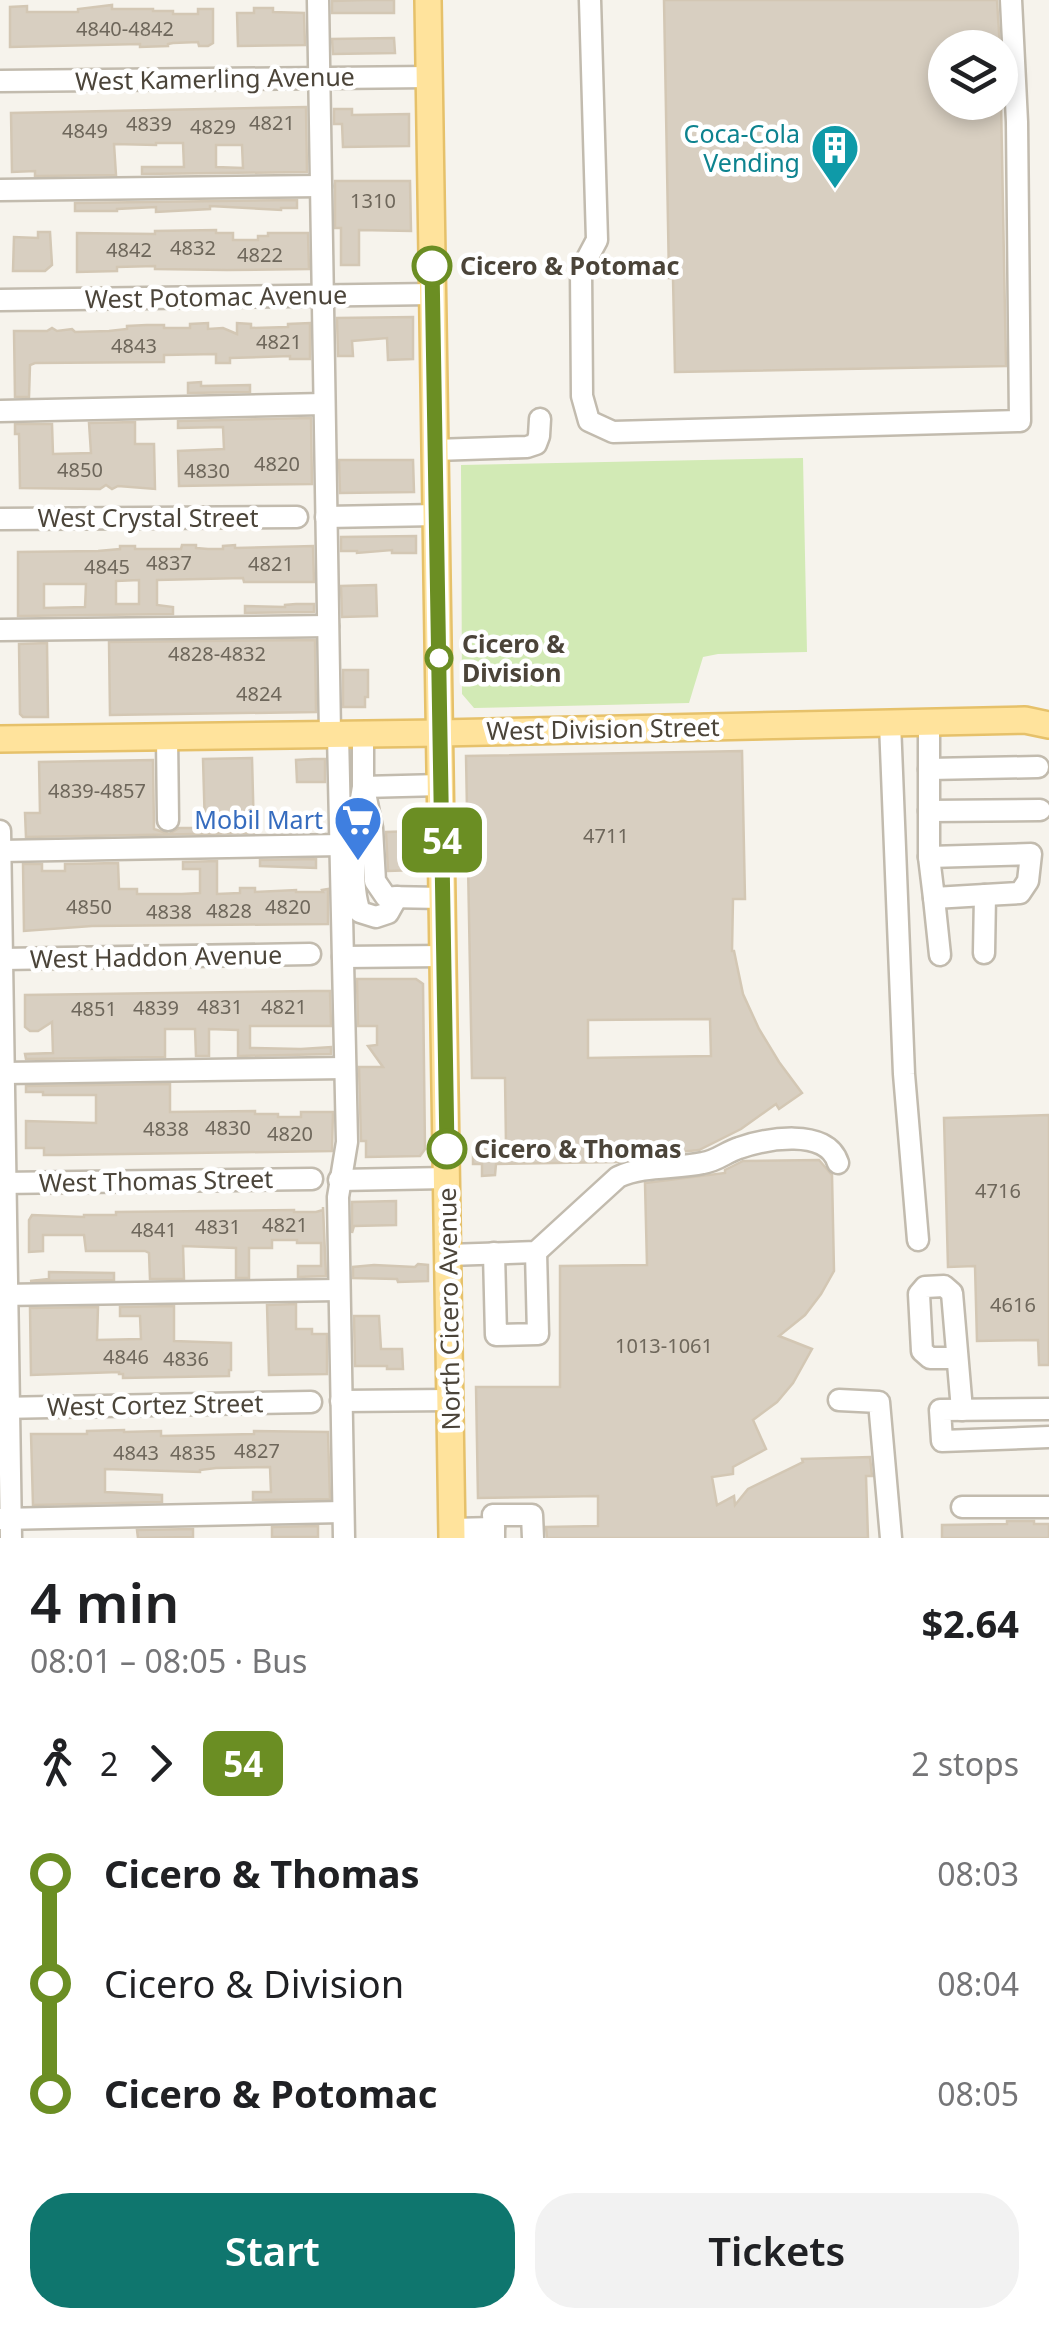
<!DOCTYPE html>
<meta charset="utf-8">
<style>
body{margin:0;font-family:"Noto Sans",sans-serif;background:#f2f2f2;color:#202124;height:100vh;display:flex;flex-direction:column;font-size:38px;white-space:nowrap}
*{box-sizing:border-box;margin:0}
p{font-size:32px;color:#757577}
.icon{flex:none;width:55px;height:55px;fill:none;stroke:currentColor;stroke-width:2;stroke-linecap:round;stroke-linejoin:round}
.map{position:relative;height:1538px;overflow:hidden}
.sheet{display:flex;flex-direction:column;background:#fff;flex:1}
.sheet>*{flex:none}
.badge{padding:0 20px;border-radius:15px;font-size:35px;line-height:65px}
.tools{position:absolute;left:928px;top:30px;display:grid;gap:20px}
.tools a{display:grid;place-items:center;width:90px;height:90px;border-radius:50%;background:#fff;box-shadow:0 5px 15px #0003;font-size:50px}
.map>.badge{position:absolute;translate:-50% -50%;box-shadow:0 0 0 5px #fff}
.legs{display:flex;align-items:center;gap:15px;height:110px;padding:0 30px;font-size:32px}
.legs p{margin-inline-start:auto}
.headline{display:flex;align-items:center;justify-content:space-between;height:170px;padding:0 30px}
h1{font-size:55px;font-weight:600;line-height:75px}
.primary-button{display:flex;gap:20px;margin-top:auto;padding:20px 30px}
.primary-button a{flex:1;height:115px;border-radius:40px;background:#0f766e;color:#fff;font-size:40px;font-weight:600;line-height:115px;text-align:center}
.primary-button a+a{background:#f2f2f2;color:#202124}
ul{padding:0 30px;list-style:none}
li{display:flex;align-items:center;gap:35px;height:110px;font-size:38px}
li i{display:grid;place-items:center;width:15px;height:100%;margin:0 12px;background:currentColor}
li i::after{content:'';width:25px;height:25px;margin:-12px;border:8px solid;border-radius:50%;background:#fff}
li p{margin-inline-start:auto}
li:first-child i{background:linear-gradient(#0000 50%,currentColor 0)}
li:last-child i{background:linear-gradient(currentColor 50%,#0000 0)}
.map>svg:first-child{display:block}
</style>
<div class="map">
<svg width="1049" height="1538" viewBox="0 0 1049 1538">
<rect width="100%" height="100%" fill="#f6f3ec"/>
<!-- green -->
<polygon fill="#d2eab5" points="803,458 807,652 718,654 703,657 689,703 474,708 462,694 461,465"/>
<!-- building -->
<g fill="#d8cfc1" stroke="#d3c7b4" stroke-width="2.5" fill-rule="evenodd">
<polygon points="366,0 394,0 394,13 332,13 332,1"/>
<polygon points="664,0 997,0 1000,48 945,48 945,102 1001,102 1006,366 675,372 673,278 669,278"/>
<polygon points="112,5 112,9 153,9 153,11 173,11 173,14 198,14 198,9 213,9 213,43 208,46 199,46 198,42 173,43 168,44 168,46 140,47 140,44 10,47 10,7 27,6 27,12 78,12 78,9"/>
<polygon points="254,8 273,8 273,12 304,13 305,45 238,46 237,13 254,13"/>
<polygon points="394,38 395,53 333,54 332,39"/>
<path d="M306 107 307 172 142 174V167H184L183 143H156V145L114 144 116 175 35 176V171L12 172 11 113ZM216 145H242L243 168 216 167Z"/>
<polygon points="334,109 352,109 352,115 409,114 409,146 343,147 342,124 334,124"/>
<polygon points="335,181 410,181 411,231 359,230 359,265 341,265 341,228 335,228"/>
<polygon points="297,200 297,208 281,208 281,210 210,206 210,209 156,212 156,207 117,209 117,211 75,211 75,203"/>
<polygon points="216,230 216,233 233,233 233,240 258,240 258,236 268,236 268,233 308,233 309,269 227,270 155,269 155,266 117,267 117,271 77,272 77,233 155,234 155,231"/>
<polygon points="38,232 50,232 52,265 45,271 13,271 14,237 38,238"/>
<polygon points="413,317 413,359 388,360 387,338 352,341 353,356 338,356 337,318"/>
<polygon points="208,323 208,329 223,328 237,334 237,323 251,324 251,328 288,327 288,324 310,323 310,359 290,359 290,356 230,358 230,363 216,363 216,354 164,355 164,362 35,363 30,365 29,397 15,397 14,331 47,331 52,328 57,331 72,329 75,332 109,331 127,329 127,326 147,325 164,325 164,328 190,328 190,324"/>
<polygon points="201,382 201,386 250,385 250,392 188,393 188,383"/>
<polygon points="311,418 312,484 179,486 178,451 224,449 223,427 178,428 178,421"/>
<polygon points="135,422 135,444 154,444 155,489 118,486 112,489 106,485 100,489 20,488 19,434 15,434 15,424 52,424 53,454 91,453 89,423"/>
<polygon points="339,460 413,460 414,492 340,493"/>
<polygon points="416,536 416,553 392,553 392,550 357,553 357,551 341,551 341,537"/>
<path d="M182 545H196V548L208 549H223V546L235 545V548L313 546 314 582H244L243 578 157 580V605L173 607V614L18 616V552L98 551 120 549V546H135V549H181ZM139 580V604H116V581ZM44 584H86L85 607 44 608Z"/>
<polygon points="376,585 377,616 342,617 341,586"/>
<polygon points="296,604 314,604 314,612 245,613 245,606 285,607 285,605"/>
<polygon points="315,640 316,712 110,715 109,642"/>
<polygon points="47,643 48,717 23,717 20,714 19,644"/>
<polygon points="343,670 368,670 368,697 365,697 365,707 343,707"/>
<path d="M742 751 745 899H733L732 951H734L743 994 759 1029 779 1062 802 1093 779 1109 776 1104 741 1129 699 1150 647 1155 617 1162 496 1164 495 1175 482 1176V1164H473V1146L506 1144 505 1078H472L466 756ZM710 1019 711 1056 588 1058V1020Z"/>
<polygon points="252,758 254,833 26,837 25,813 40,813 39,762 153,760 154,829 169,834 179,828 205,828 203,759"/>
<polygon points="313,759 325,759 325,782 297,782 296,760"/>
<polygon points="416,831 417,870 388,871 386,832"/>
<polygon points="316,859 316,868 260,866 260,860"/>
<polygon points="217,861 217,894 240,893 240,888 255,888 255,892 296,890 296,892 323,892 322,890 328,889 328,924 92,926 24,931 23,864 42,864 42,871 65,871 65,864 118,863 119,889 137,889 137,894 182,894 200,893 200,869 183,869 183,862"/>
<polygon points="357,979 416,979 423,984 425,1149 420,1156 366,1157 366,1141 361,1141 359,1067 383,1067 368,1046 377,1045 377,1026 358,1026"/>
<polygon points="314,991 330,991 331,1026 250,1026 250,1048 301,1049 331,1047 331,1054 238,1056 238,1030 209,1029 209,1056 196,1056 195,1029 165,1029 165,1057 26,1059 25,1054 53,1053 52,1022 38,1031 30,1031 25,1027 25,995"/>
<polygon points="170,1084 170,1112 255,1111 255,1114 278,1114 278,1117 301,1117 301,1112 333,1112 332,1151 60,1155 44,1155 44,1148 26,1148 26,1121 96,1123 96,1095 43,1095 43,1092 26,1092 26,1086"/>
<polygon points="1049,1115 1049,1365 1039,1365 1038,1340 977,1341 975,1266 948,1267 944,1118"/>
<polygon points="819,1160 832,1175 834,1271 821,1294 805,1315 779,1336 812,1349 793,1383 777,1402 753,1420 766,1449 733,1467 733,1474 712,1477 717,1505 734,1496 735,1505 748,1489 803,1462 802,1459 870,1457 872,1476 866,1476 868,1538 547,1538 546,1527 598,1526 598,1496 478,1498 476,1387 560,1387 560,1266 647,1265 645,1183 725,1173 725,1170 743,1161"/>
<polygon points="396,1201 396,1225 354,1226 352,1233 352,1202"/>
<polygon points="323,1207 326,1276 298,1277 298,1266 321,1266 321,1243 297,1243 297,1240 272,1240 272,1248 249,1248 249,1278 236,1278 236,1248 183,1246 184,1279 150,1279 149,1253 145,1251 86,1251 84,1235 43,1235 43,1251 29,1252 29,1220 32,1215 84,1217 84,1215 116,1215 116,1212 294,1210 294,1212 316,1212 323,1210"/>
<polygon points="418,1264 428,1265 428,1281 398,1282 397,1279 353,1278 353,1267 374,1265 415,1267"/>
<polygon points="49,1272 114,1273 114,1280 30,1281 49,1279"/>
<polygon points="296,1304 296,1329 312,1329 312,1334 327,1334 327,1374 269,1375 267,1305"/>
<polygon points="174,1306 174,1341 231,1343 231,1370 229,1370 229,1376 123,1378 123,1374 119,1374 119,1372 31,1375 30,1308 98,1307 97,1340 141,1339 140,1316 120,1316 120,1307"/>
<polygon points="354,1316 379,1316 381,1349 402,1349 403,1369 387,1369 387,1366 355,1366"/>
<polygon points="124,1430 124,1432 161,1431 161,1436 254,1434 254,1431 328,1432 330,1499 253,1500 253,1492 271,1492 270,1467 216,1468 200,1470 200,1472 105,1469 105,1492 162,1495 162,1502 33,1505 31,1434 87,1434 87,1431"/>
<polygon points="1007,1521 1034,1521 1034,1524 1049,1524 1049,1538 942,1538 942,1525 1007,1524"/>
<polygon points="318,1526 318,1537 272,1537 272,1527"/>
<polygon points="193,1529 193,1537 138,1538 137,1530"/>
</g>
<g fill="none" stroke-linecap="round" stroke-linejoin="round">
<!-- minor casing -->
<g stroke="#c2bbae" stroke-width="25">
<g id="minor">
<polyline points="318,0 330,734"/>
<polyline points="590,0 597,240 581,270 582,396 589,421 613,432 1020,421 1017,122 1011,0"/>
<polyline points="0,81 430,77"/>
<polyline points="0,190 321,186"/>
<polyline points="0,300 433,294"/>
<polyline points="0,411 324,404"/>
<polyline points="435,450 527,447 536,444 539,436 540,419"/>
<polyline points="326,517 437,515"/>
<polyline points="0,519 297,517"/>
<polyline points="0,630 328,626"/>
<polyline points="929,722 929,857 934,898 985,895"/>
<polyline points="890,723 904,1074 918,1240"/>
<polyline points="338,734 347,1142 338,1197 344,1538"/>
<polyline points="363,734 363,787 441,785"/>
<polyline points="167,737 168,820"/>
<polyline points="929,769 1038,767"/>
<path d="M363 787C357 821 348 880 360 912L376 917 388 913 397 897"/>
<polyline points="366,798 372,828 375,881 386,897 443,898"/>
<polyline points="929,811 1040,810"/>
<polyline points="0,831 11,1538"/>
<polyline points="0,851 341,845"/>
<polyline points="929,857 1031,854 1028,881 1020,893 985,895 984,953"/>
<polyline points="934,898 940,955"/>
<polyline points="343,957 444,956"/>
<polyline points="2,959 310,954"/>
<polyline points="4,1073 345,1068"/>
<polyline points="339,1180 447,1178"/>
<polyline points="0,1183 312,1179"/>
<polyline points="494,1253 496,1335 538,1334 536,1252"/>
<path d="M448 1255 536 1252 618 1177C644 1165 675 1169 703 1163 717 1161 726 1152 739 1148 765 1139 827 1127 838 1163"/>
<polyline points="0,1295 339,1290"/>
<polyline points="957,1358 930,1358 922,1351 919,1294 925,1287 944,1286 952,1293 962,1410"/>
<polyline points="839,1400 879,1402 891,1538"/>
<polyline points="341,1401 450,1400"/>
<polyline points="0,1408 311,1402"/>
<polyline points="1049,1409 940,1410 942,1441 1049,1437"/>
<polyline points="962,1507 1049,1507"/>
<polyline points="0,1519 343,1512"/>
<polyline points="494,1528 493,1515 532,1515 533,1538"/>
<polyline points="452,1529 494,1528 494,1538"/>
</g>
</g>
<!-- major casing -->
<g stroke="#e6c16a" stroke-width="30">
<g id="major">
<polyline points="428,0 452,1538"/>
<polyline points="0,739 440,733 1025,720 1049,725"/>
</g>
</g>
<!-- minor -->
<use href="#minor" stroke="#fff" stroke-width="20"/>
<!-- major -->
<use href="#major" stroke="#ffe39c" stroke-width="25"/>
</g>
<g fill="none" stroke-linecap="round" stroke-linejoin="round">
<!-- line-1 casing -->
<g stroke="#fff" stroke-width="22">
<polyline id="line-1" points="432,266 447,1149"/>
</g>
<!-- line-1 -->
<use href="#line-1" stroke="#6b8e23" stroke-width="15"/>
</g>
<!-- icons -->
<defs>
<g id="building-pin" transform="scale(2.5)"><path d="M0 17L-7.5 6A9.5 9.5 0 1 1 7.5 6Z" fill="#0f9aa8" stroke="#fff"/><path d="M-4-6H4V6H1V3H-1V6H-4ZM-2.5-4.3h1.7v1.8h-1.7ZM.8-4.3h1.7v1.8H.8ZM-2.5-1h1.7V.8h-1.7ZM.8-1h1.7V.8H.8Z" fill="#fff"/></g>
<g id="supermarket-pin" transform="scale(2.5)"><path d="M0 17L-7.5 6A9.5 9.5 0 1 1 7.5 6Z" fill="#3f7fe0" stroke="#fff"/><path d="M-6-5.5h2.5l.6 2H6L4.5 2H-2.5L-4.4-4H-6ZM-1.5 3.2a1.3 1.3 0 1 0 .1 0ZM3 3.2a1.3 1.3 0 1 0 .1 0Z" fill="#fff"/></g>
</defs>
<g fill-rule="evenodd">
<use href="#building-pin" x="835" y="148"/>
<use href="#supermarket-pin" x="358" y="820"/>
</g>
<!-- markers -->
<g fill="#fff" stroke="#6b8e23" stroke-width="5">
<circle cx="432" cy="266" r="18"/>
<circle cx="439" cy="658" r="12"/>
<circle cx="447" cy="1149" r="18"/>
</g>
<g text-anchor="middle" stroke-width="9" stroke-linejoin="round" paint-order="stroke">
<!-- number labels -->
<g font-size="20" fill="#6e675b">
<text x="125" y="36">4840-4842</text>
<text x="272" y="130">4821</text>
<text x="149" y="131">4839</text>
<text x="213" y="134">4829</text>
<text x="85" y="138">4849</text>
<text x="373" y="208">1310</text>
<text x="193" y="255">4832</text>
<text x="129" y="257">4842</text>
<text x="260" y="262">4822</text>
<text x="279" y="349">4821</text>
<text x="134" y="353">4843</text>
<text x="277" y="471">4820</text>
<text x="80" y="477">4850</text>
<text x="207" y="478">4830</text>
<text x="169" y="570">4837</text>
<text x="271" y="571">4821</text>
<text x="107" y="574">4845</text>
<text x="217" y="661">4828-4832</text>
<text x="259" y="701">4824</text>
<text x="97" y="798">4839-4857</text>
<text x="606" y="843">4711</text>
<text x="89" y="914">4850</text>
<text x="288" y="914">4820</text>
<text x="229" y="918">4828</text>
<text x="169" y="919">4838</text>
<text x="220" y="1014">4831</text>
<text x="284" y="1014">4821</text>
<text x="156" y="1015">4839</text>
<text x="94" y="1016">4851</text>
<text x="228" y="1135">4830</text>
<text x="166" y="1136">4838</text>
<text x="290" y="1141">4820</text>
<text x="998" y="1198">4716</text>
<text x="285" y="1232">4821</text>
<text x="218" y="1234">4831</text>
<text x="154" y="1237">4841</text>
<text x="1013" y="1312">4616</text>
<text x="664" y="1353">1013-1061</text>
<text x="126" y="1364">4846</text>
<text x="186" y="1366">4836</text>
<text x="257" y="1458">4827</text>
<text x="136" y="1460">4843</text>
<text x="193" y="1460">4835</text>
</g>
<!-- street labels -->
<g font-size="25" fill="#4b4439" stroke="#fff">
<text transform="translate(215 79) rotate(-1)" y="9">West Kamerling Avenue</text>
<text transform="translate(216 297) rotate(-1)" y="9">West Potomac Avenue</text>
<text x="148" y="527">West Crystal Street</text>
<text transform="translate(603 729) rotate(-1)" y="9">West Division Street</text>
<text transform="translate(156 957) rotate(-1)" y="9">West Haddon Avenue</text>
<text transform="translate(156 1181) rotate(-1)" y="9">West Thomas Street</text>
<text transform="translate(449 1309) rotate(-91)" y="9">North Cicero Avenue</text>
<text transform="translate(155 1405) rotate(-1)" y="9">West Cortez Street</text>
</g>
<!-- culture labels -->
<g font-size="25" fill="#0d838f" stroke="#fff" text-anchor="end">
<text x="800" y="143">Coca-Cola<tspan x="800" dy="29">Vending</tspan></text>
</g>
<!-- stop labels -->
<g font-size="25" font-weight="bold" fill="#4b4439" stroke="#fff" text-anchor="start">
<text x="460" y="275">Cicero &amp; Potomac</text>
<text x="462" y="653">Cicero &amp;<tspan x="462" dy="29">Division</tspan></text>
<text x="474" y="1158">Cicero &amp; Thomas</text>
</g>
<!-- shop labels -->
<g font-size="25" fill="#366cbe" stroke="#fff" text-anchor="end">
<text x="323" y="829">Mobil Mart</text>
</g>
</g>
</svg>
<div class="tools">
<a><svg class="icon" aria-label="layers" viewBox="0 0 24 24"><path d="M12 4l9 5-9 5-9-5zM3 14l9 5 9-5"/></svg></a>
</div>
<b class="badge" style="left:442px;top:840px;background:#6b8e23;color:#fff">54</b>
</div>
<section class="sheet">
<div class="headline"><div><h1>4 min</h1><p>08:01 – 08:05 · Bus</p></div><b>$2.64</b></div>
<div class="legs"><svg class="icon" aria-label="walk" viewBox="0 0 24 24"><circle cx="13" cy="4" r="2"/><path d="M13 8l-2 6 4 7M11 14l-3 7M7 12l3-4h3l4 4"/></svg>2<svg class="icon" aria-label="forward" viewBox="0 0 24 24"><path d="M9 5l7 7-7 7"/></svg><b class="badge" style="background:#6b8e23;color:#fff">54</b><p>2 stops</p></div>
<ul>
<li><i style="color:#6b8e23"></i><b>Cicero &amp; Thomas</b><p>08:03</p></li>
<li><i style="color:#6b8e23"></i><span>Cicero &amp; Division</span><p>08:04</p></li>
<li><i style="color:#6b8e23"></i><b>Cicero &amp; Potomac</b><p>08:05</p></li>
</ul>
<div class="primary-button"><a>Start</a><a>Tickets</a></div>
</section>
